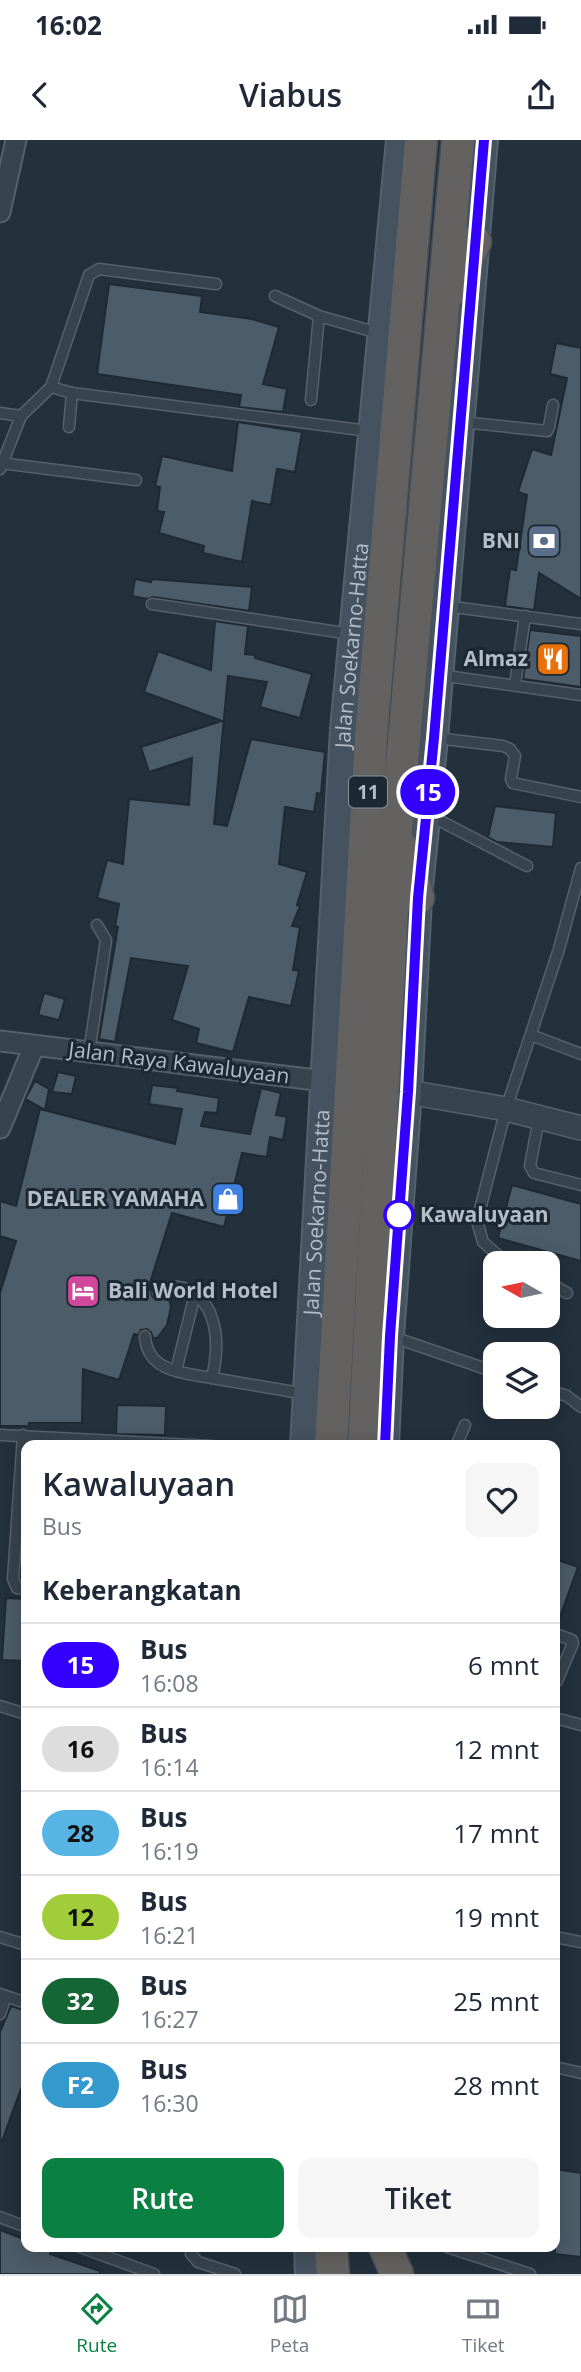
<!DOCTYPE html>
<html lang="id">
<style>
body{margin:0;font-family:"Open Sans",sans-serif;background:#f6f6f7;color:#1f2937;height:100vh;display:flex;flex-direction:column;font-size:26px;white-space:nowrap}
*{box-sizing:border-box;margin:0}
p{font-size:23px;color:#747a83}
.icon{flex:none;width:38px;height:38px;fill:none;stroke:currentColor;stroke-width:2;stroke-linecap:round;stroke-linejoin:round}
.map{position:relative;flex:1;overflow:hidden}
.details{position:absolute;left:21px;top:1300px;width:539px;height:812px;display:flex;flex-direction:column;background:#fff;border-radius:14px;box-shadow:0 4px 18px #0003}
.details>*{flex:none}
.badge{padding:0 14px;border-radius:23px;font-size:24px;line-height:46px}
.needle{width:46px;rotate:279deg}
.controls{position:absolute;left:483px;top:1111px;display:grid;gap:14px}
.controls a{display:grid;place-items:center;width:77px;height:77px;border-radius:14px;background:#fff;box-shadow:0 4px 18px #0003;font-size:35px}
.map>.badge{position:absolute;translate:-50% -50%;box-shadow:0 0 0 4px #fff}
h2{padding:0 21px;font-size:26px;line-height:63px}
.round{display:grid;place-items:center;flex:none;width:74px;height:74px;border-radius:14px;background:#f6f6f7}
.headline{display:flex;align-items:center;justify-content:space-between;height:119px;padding:0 21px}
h1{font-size:33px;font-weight:600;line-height:52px}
.cta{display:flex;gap:14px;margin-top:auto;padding:14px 21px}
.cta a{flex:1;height:80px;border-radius:14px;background:#0b8043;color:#fff;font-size:28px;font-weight:600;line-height:80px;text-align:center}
.cta a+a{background:#f6f6f7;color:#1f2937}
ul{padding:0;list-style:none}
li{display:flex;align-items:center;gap:21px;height:84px;padding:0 21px;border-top:2px solid #e0e1e3}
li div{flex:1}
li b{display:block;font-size:26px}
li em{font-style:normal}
li .badge{min-width:77px;font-weight:700;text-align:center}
.status{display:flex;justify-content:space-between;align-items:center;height:49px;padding:0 35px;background:#fff;direction:ltr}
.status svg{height:19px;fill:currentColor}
header{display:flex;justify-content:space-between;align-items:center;height:91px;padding:0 21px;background:#fff;font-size:32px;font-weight:600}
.tabs{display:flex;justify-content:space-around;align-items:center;height:98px;border-top:2px solid #e0e1e3;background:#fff;font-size:19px;color:#747a83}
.tabs a{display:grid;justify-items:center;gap:4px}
.tabs .selected{color:#0b8043}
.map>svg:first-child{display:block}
</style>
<div class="status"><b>16:02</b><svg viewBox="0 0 49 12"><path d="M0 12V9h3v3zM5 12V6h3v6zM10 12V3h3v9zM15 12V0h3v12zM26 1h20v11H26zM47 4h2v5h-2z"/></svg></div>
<header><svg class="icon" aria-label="back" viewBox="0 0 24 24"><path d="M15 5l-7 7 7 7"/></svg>Viabus<svg class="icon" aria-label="share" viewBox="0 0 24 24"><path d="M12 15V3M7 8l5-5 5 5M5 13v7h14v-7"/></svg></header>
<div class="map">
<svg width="581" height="2134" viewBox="0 0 581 2134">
<rect width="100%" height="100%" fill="#23313d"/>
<!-- building -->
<g fill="#4c5c68" stroke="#1e2a34" stroke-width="2">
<polygon points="109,144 202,156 200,172 252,179 279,187 263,244 287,249 283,272 239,267 241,255 97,234"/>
<polygon points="556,203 581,208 581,459 539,433 534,470 505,466 510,429 516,430 527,355 518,352 532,309 551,315 567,238 550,234"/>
<polygon points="238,282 302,292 295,332 277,329 271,365 252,361 242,422 203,413 204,406 159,393 164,372 157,371 160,347 155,346 162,316 232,331"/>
<polygon points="135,439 151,442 152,439 252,447 249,471 153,457 147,459 132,456"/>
<polygon points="215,481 248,486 245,514 255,515 255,518 312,534 300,578 260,567 267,542 228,536 214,684 227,686 251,599 325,612 321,654 317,653 314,672 285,667 279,724 307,732 297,765 300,766 292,786 300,787 293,830 299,831 291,866 249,857 233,912 196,903 199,889 172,880 188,826 131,818 115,902 99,899 118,787 115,786 119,764 97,758 107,720 123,724 129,659 189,665 192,618 149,632 141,607 222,581 144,552 158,511 211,530"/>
<polygon points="530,490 581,496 581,547 523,539"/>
<polygon points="495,666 556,673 553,707 497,702 488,697"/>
<polygon points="44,853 65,859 59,880 38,875"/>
<polygon points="58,932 76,936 72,954 52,952"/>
<polygon points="35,941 49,949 45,970 25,959"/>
<polygon points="152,945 178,948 177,951 219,958 217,973 205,972 201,986 250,994 261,948 281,953 276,975 287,977 283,1000 270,997 267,1017 242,1013 224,1087 172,1073 148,1149 151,1150 152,1156 155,1159 166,1156 169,1158 171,1167 167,1185 157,1198 153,1198 151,1192 147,1189 141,1190 138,1195 134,1194 119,1240 83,1229 82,1283 29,1283 29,1286 0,1286 0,1153 16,1101 0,1096 0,1061 16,1066 40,969 175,1004 182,969 149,964"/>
<polygon points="512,1045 581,1064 581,1121 498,1098"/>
<polygon points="117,1265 166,1266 165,1295 116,1294"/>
<polygon points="555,1419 578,1427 557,1485 555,1485"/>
<polygon points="6,1458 26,1459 26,1521 2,1520"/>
<polygon points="11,1866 26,1871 26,1935 2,2001 0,2000 0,1892"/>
<polygon points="555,2029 581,2033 581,2117 555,2114"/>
<polygon points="0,2090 26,2100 26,2107 53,2107 50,2114 100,2131 100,2134 0,2134"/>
</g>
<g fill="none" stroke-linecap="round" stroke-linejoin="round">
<!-- service casing -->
<g stroke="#55616b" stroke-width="13">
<g id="service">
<polyline points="275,156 319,176"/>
<polyline points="51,247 72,253 369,291"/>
<polyline points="311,260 319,176 378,193"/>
<polyline points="0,273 21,276"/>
<polyline points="462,282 547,291 549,287 553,265"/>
<polyline points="69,287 72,253"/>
<polyline points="0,323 136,340"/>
<polyline points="0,329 21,276 51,247 89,135 99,129 216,144"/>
<polyline points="152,464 351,494"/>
<polyline points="446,466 581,484"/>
<polyline points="439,535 581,555"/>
<polyline points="515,545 525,476"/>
<polyline points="436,598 503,606 510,609 515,616 511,639 513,643 581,657"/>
<polyline points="429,675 527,726"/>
<polyline points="531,895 581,914"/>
<polyline points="89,912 105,807 106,800 97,785"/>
<polyline points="539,978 530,1026 534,1033 581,1045"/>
<polyline points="511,1124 501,1118 483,1102 477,1081 506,969 559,809 581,728"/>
<polyline points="548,1142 567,1153"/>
<path d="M145 1196C147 1232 184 1233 212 1238 220 1205 219 1162 184 1148 174 1145 166 1146 158 1152"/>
<polyline points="393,1197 495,1232"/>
<polyline points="176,1231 195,1154"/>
<polyline points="212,1238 306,1254"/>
<polyline points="548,1250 567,1256 581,1267"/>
<polyline points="0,1295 211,1306"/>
<polyline points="23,1295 13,1439 17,1448 26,1449"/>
<polyline points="456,1306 465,1285"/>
<polyline points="555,1494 572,1500 573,1503 557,1541 555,1542"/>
<polyline points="0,1566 26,1574"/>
<polyline points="555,1578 581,1585"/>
<polyline points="0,1797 26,1805"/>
<polyline points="555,1797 581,1802"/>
<polyline points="0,1854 26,1863"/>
<polyline points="0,1874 6,1856"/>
<polyline points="555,1927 581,1933"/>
<polyline points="0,2077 26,2087"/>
<polyline points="80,2107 154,2134"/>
<polyline points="193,2107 191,2114 198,2122 235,2134"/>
<polyline points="447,2107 530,2134"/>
</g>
</g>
<!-- minor casing -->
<g stroke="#55616b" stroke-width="23">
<g id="minor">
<polyline points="0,72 16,0"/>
<polyline points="0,901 324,941"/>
<polyline points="0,988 34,906"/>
</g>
</g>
<!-- tertiary casing -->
<g stroke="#55616b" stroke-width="26">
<polyline id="tertiary" points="408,952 506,969 581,988"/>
</g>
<!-- secondary casing -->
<g stroke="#55616b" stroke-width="30">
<g id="secondary">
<path id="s1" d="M304 1306 344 589 400 0"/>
<polyline points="385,1306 390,1196 408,952 418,758 434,598 484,0"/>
<polyline points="308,2107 309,2134"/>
</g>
</g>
<!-- trunk casing -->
<g stroke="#424e58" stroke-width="35">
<g id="trunk">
<polyline points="451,150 475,102"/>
<polyline points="402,708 418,758"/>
<polyline points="331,1306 371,597 421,0"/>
<polyline points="364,1306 396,690 458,0"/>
<polyline points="331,2107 333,2134"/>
<polyline points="385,2107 397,2134"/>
</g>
</g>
<!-- service -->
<use href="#service" stroke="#37434d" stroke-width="10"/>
<!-- minor -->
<use href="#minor" stroke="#37434d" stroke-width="19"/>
<!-- tertiary -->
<use href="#tertiary" stroke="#37434d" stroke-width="23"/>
<!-- secondary -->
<use href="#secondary" stroke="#455260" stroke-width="26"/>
<!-- trunk -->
<use href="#trunk" stroke="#646260" stroke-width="32"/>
</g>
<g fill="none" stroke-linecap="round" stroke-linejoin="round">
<!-- line casing -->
<g stroke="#fff" stroke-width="16">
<polyline id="line" points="385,1306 390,1196 408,952 418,758 434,598 484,0"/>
</g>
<!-- line -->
<use href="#line" stroke="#30f" stroke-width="10"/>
</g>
<!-- icons -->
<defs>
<g id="bank-square" transform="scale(1.75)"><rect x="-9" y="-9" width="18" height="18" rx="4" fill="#5c6f8a" stroke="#1c2832"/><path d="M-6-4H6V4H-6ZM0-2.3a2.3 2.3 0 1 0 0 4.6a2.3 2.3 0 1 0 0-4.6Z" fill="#fff"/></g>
<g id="restaurant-square" transform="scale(1.75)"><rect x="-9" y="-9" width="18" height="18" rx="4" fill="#e8710a" stroke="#1c2832"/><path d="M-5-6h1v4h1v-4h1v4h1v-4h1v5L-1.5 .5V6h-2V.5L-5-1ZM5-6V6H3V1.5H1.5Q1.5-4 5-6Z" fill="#fff"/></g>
<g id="shop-square" transform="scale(1.75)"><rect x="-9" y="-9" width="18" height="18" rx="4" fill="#3f7fe0" stroke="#1c2832"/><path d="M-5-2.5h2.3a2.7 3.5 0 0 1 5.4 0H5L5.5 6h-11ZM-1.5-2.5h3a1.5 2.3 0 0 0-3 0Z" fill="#fff"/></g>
<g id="hotel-square" transform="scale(1.75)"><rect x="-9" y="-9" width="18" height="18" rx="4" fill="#d1479c" stroke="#1c2832"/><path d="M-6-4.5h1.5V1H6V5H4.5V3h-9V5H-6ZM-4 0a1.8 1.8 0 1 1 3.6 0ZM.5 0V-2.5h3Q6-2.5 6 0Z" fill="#fff"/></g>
</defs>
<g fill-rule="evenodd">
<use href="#bank-square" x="544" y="401"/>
<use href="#restaurant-square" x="553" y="519"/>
<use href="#shop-square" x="228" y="1059"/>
<use href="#hotel-square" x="83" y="1151"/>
</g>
<!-- markers -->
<circle fill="#fff" stroke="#30f" stroke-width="3.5" cx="399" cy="1075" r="14"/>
<g text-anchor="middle" stroke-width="6" stroke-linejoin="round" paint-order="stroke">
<!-- shield labels -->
<rect fill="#1c2832" stroke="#86919b" stroke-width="2" x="349" y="636.5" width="38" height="31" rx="5"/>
<g font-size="19" font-weight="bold" fill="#b3bec8">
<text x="368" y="659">11</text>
</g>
<!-- poi labels -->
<g font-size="21" font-weight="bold" fill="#b3bec8" stroke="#1c2832" text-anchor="end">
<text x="520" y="408">BNI</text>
<text x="528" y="526">Almaz</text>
<text x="204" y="1066">DEALER YAMAHA</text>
<text x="108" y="1158" text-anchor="start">Bali World Hotel</text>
</g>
<!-- street labels -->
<g font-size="21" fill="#b3bec8" stroke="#1c2832">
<text dy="7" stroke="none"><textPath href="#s1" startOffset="802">Jalan Soekarno-Hatta</textPath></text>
<text transform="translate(179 923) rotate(7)" y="7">Jalan Raya Kawaluyaan</text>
<text dy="7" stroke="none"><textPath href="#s1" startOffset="234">Jalan Soekarno-Hatta</textPath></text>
</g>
<!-- stop labels -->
<g font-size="21" font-weight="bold" fill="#b3bec8" stroke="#1c2832" text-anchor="start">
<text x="420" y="1082">Kawaluyaan</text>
</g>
</g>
</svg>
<div class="controls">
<a><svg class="needle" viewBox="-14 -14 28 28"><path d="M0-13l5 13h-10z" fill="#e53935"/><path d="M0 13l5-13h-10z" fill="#747a83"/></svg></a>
<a><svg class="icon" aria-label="layers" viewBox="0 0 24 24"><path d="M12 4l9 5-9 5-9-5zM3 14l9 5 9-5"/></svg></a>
</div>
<b class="badge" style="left:428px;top:652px;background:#30f;color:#fff">15</b>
<section class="details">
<div class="headline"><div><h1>Kawaluyaan</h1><p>Bus</p></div><a class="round"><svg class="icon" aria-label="heart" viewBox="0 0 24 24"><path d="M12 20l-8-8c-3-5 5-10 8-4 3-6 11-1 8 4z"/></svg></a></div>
<h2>Keberangkatan</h2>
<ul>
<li><span class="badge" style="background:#30f;color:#fff">15</span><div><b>Bus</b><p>16:08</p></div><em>6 mnt</em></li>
<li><span class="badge" style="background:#ddd;color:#111">16</span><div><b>Bus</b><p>16:14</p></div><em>12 mnt</em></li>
<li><span class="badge" style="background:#58b4e5;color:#111">28</span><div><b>Bus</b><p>16:19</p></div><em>17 mnt</em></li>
<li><span class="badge" style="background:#a2cd3a;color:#111">12</span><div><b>Bus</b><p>16:21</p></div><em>19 mnt</em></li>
<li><span class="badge" style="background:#156635;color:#fff">32</span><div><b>Bus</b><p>16:27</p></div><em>25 mnt</em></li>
<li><span class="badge" style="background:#3499cc;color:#fff">F2</span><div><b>Bus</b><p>16:30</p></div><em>28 mnt</em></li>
</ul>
<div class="cta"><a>Rute</a><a>Tiket</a></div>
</section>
</div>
<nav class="tabs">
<a class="selected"><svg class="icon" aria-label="directions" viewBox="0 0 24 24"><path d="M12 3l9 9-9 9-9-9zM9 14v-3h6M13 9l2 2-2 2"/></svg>Rute</a>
<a><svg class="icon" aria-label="map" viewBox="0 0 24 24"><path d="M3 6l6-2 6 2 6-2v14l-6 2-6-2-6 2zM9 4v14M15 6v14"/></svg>Peta</a>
<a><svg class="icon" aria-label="tickets" viewBox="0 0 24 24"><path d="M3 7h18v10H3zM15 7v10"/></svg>Tiket</a>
</nav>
